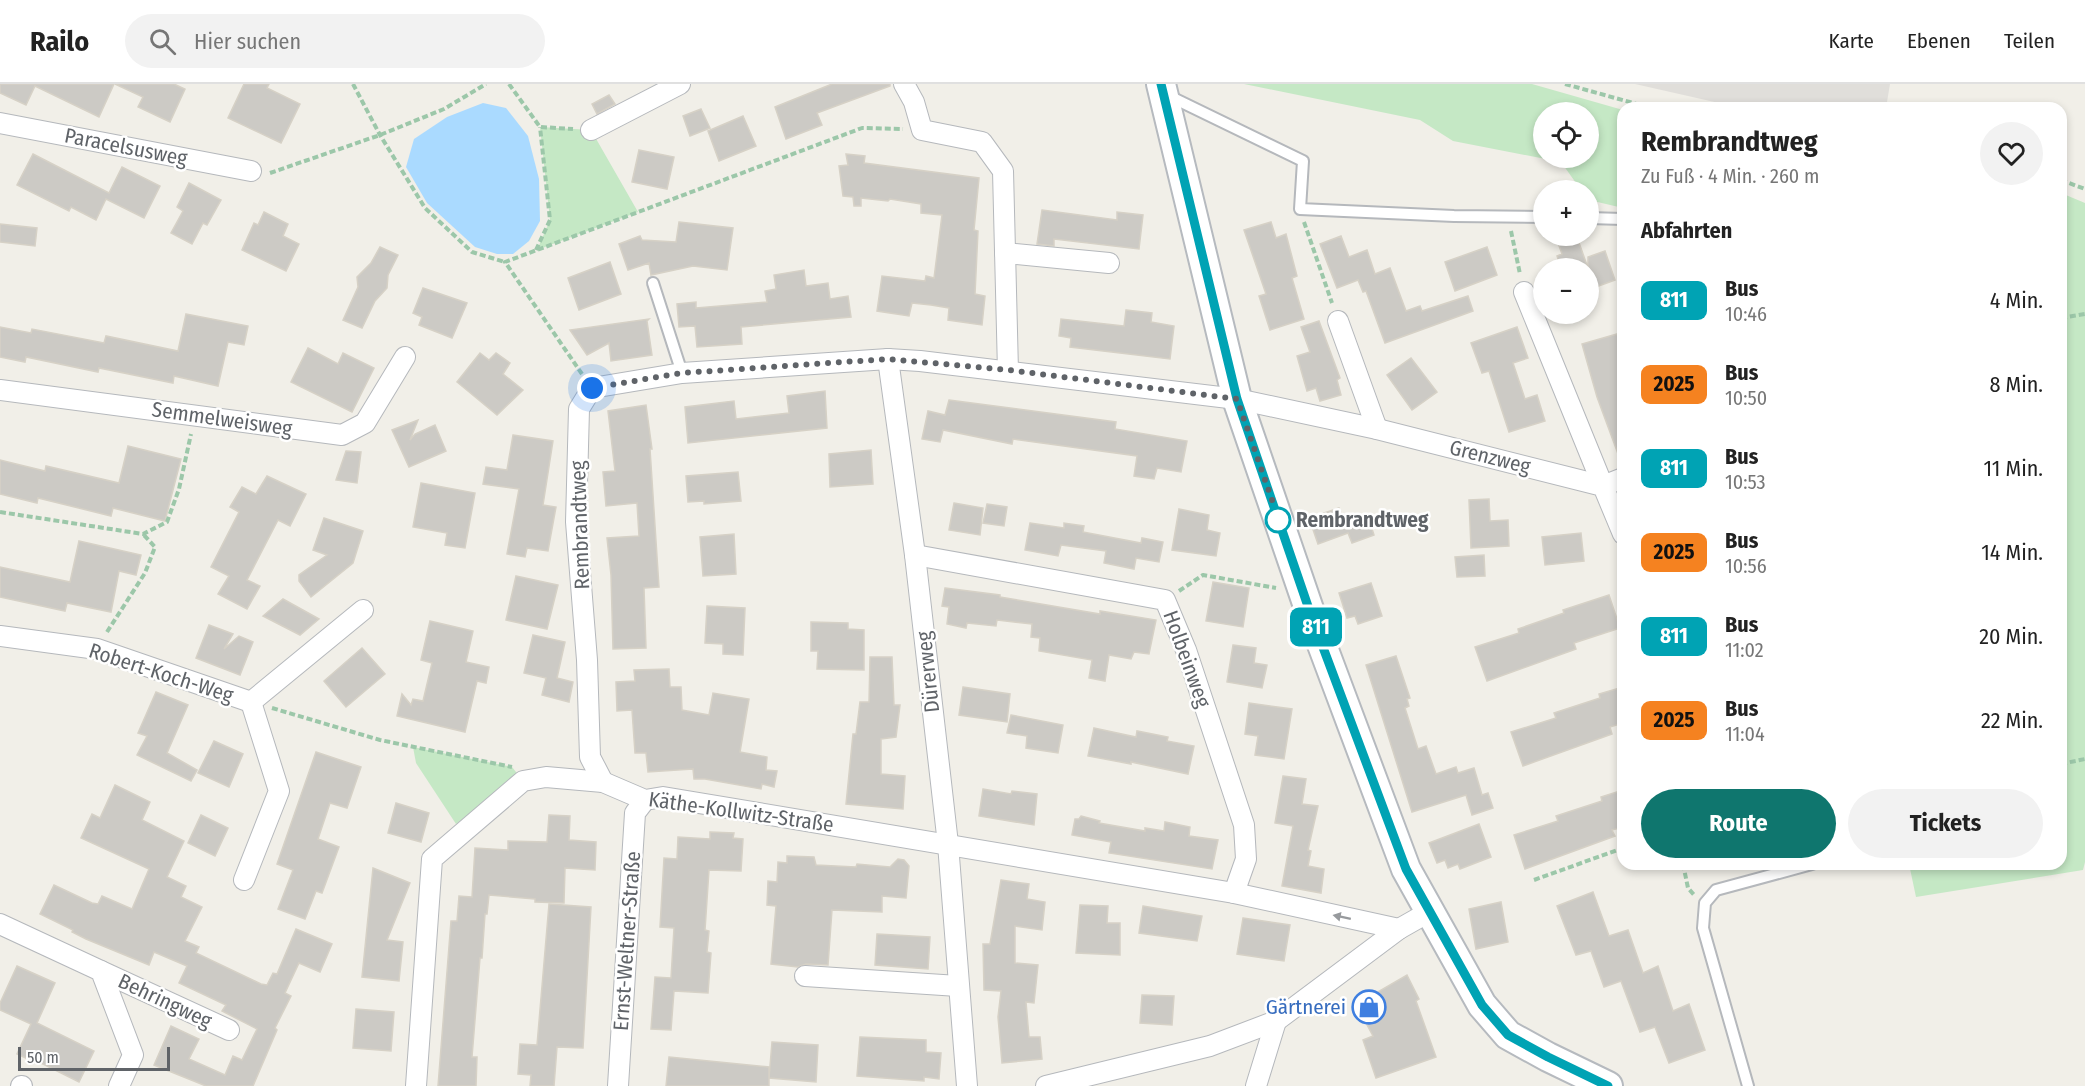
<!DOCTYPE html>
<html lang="de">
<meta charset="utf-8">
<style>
body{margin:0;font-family:"Fira Sans Condensed",sans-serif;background:#f2f2f2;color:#222;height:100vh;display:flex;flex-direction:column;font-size:22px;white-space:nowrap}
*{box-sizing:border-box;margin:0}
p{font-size:20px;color:#767676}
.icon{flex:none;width:33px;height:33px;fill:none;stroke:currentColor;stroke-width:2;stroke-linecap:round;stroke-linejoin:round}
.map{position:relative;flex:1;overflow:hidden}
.details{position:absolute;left:1617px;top:18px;width:450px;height:768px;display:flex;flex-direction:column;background:#fff;border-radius:18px;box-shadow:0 3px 9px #0003}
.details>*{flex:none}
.badge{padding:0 12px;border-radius:9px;font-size:21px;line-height:39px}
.buttons{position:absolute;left:1533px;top:18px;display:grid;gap:12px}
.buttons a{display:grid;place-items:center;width:66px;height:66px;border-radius:50%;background:#fff;box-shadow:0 3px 9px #0003;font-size:30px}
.scale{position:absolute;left:18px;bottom:15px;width:152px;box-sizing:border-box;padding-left:6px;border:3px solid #5f6368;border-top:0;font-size:16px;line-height:21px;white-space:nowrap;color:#5f6368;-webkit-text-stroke:4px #fff;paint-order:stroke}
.you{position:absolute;width:30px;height:30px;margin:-15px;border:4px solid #fff;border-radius:50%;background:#1a73e8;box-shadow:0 0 0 9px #1a73e833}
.map>.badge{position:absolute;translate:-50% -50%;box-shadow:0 0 0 3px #fff}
h2{padding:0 24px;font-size:22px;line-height:54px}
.round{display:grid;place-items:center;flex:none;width:63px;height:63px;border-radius:32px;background:#f2f2f2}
.head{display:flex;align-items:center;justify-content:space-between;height:102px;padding:0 24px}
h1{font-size:28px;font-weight:700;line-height:45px}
.button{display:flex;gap:12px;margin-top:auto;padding:12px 24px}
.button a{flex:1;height:69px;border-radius:36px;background:#0f766e;color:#fff;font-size:24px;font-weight:700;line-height:69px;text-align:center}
.button a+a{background:#f2f2f2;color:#222}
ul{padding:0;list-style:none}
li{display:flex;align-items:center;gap:18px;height:84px;padding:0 24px}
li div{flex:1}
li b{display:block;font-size:22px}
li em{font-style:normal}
li .badge{min-width:66px;font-weight:700;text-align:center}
header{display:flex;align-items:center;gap:36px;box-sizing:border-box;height:84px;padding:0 30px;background:#fff;border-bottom:2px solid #e0e0e0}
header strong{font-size:28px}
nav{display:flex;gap:33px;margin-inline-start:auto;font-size:21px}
.search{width:420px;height:54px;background:#f2f2f2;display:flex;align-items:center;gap:15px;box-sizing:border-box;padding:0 21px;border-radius:33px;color:#767676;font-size:22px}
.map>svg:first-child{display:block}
</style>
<header>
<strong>Railo</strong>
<div class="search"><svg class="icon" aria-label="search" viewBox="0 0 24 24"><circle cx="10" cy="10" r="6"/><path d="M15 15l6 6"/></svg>Hier suchen</div>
<nav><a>Karte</a><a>Ebenen</a><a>Teilen</a></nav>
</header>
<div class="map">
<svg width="2085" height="1002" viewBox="0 0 2085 1002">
<rect width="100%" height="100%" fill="#f1efe8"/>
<!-- industrial -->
<polygon fill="#e0deda" points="1635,0 1890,0 1886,24 1741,24"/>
<!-- green -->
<g fill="#c5e8c5" fill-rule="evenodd">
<path d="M1244 0H1532L1623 26V124L1589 116 1588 106H1581L1561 78 1453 57 1420 36ZM1544 28H1588V74H1544Z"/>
<polygon points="540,43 591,46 638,128 537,166 550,136"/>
<polygon points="2061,109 2085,119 2085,778 2083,786 1916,813 1909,780 2061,780"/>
<polygon points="413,663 512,683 520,693 456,740 416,679"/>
</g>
<!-- water -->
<polygon fill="#aadaff" points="483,19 506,24 528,52 539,95 540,137 529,157 513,170 497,170 475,163 427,119 406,83 414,55 447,33"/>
<!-- building -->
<g fill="#cccac5" stroke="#d6d1c6" stroke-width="1.5">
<polygon points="0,0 114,0 99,33 35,2 26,21 0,9"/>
<polygon points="115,0 174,0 185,5 170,38 138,23 143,13"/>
<polygon points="244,0 269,0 267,4 300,20 281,59 228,34"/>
<polygon points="832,0 890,0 890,2 817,29 822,41 786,55 775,23"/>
<polygon points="609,11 615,20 597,30 592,20"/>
<polygon points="701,25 710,44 690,52 683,32"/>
<polygon points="743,32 756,62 719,77 708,47"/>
<polygon points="639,66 674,73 667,105 632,98"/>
<polygon points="33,70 109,109 122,83 160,102 144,134 106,115 96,136 71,123 69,127 17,101"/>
<polygon points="846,70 865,72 864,79 979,94 974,146 978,147 975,210 985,212 982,241 948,236 949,224 931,221 912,219 909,232 877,227 882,192 925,197 926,192 934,194 942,131 921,129 921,120 890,115 888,117 861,114 861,122 854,122 853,113 843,112 839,82 848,81"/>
<polygon points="189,99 221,116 207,141 203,139 192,160 171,149 183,127 177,123"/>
<polygon points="1042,126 1117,136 1117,128 1143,131 1139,165 1054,155 1054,162 1037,160"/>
<polygon points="264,128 288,140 283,152 299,160 286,187 242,166 254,139 258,141"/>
<polygon points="679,138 733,144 727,186 693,182 651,191 649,179 628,186 619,160 640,152 642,156 676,158"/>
<polygon points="1271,138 1276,154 1286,150 1297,192 1292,194 1304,235 1270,246 1259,212 1266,210 1244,146"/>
<polygon points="0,140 37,144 35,162 0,158"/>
<polygon points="1341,152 1349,173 1367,166 1375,190 1390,184 1406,227 1420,222 1422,227 1468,212 1473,227 1385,259 1366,207 1363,208 1358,196 1337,204 1320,160"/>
<polygon points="1577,153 1588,184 1588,173 1605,167 1615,196 1588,206 1588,184 1561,184 1557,172 1562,170 1558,159"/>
<polygon points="380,163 398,171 388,191 387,204 375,217 362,244 343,236 358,203 357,193 371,179"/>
<polygon points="1487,163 1497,191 1455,207 1445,178"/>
<polygon points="610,178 621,210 579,226 568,194"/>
<polygon points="804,186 806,202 828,199 830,215 848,212 851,233 741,243 742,260 697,263 695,242 679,243 677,220 696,218 696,224 767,218 765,207 776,205 774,191"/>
<polygon points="423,204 467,219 452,254 419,241 422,233 413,229"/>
<polygon points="1126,226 1152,229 1151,238 1174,242 1170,275 1070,263 1071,254 1059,252 1061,235 1124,242"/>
<polygon points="186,230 248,242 244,261 228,258 218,302 174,292 173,299 99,284 98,288 26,273 25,278 0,273 0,243 31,249 32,245 104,259 106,252 178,267"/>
<polygon points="649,235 647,237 652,271 611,277 609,259 587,271 570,246"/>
<polygon points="1319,237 1340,294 1337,296 1341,311 1320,317 1316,304 1307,307 1297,272 1310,268 1301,243"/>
<polygon points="1517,243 1528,274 1513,279 1525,315 1537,311 1545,337 1509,348 1489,287 1482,289 1471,259"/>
<polygon points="1617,250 1623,270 1623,378 1621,378 1597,313 1582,260"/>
<polygon points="308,264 338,280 343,269 374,284 352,328 291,298"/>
<polygon points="480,269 489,276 496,269 510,279 503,290 523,306 497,331 457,298"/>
<polygon points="1411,274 1437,308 1412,326 1387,291"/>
<polygon points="825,307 827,344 688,359 685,323 734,317 736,335 789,329 787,312"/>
<polygon points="949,316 1116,338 1115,345 1187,357 1181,388 1157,384 1154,395 1134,392 1137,372 1013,355 1012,360 943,346 940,358 922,355 928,327 945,331"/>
<polygon points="646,321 652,365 650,365 659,503 644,504 646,564 613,565 611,491 607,454 639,452 637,419 606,422 603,388 615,387 608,327"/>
<polygon points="418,336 410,356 415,350 435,341 446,367 409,383 392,346"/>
<polygon points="513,351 553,357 543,421 556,423 548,467 527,464 525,473 507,470 519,405 483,400 486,383 507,386"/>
<polygon points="128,362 181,375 165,437 113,424 111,432 38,414 37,419 0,410 0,376 45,387 46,382 119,399"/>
<polygon points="871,366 873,400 830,403 829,370"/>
<polygon points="346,367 361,368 357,399 336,396"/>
<polygon points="738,388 741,417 704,420 704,417 688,418 686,392"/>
<polygon points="267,392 306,410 290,442 278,436 247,496 260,502 247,525 218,510 229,492 211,483 239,428 230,423 242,403 256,410"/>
<polygon points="421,399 475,409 465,464 445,461 447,449 413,443"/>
<polygon points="1489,415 1490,437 1508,436 1509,462 1471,464 1469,416"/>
<polygon points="954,419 983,424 980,451 949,446"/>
<polygon points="987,420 1007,423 1004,442 983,439"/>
<polygon points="1339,424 1345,440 1368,432 1374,451 1352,459 1348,449 1318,460 1309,434"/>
<polygon points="1179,425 1209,431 1207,446 1220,449 1216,472 1172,466"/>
<polygon points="324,434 363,447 353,479 311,513 299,497 299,491 327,471 313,466"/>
<polygon points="1030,439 1064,444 1064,439 1084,442 1083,448 1141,459 1142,454 1163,458 1159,478 1136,474 1134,485 1104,479 1106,467 1061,461 1058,472 1025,466"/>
<polygon points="1581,449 1584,477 1545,481 1542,453"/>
<polygon points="734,450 736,490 703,492 700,453"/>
<polygon points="79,457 141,471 136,491 119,487 111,528 67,519 65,527 0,513 0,483 70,498"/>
<polygon points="1484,471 1485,492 1457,493 1455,473"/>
<polygon points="516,492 558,501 547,545 506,536"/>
<polygon points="1213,498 1249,504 1243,543 1206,537"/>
<polygon points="1371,499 1382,532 1358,540 1355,532 1347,534 1339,509"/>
<polygon points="945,504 1000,511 1000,513 1100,530 1100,527 1156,536 1149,570 1134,568 1131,575 1109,571 1105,597 1089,594 1092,576 1039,567 1040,554 1031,553 1032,540 997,536 996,542 967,539 966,544 947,540 949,523 942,522"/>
<polygon points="1609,511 1620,544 1574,559 1576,565 1487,597 1475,563 1519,549 1518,545 1564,529 1563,526"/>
<polygon points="283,515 319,535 300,551 263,532"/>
<polygon points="707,522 745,524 743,571 723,570 723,560 705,559"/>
<polygon points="430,537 473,547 466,578 489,583 486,599 477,597 465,648 397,632 402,610 411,621 413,615 423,617 432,579 421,576"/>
<polygon points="811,538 848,539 848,545 864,546 864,586 817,585 818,567 811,567"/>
<polygon points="209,541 233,550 224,565 239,552 253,558 240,591 196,574"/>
<polygon points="533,551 565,558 557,594 573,598 569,618 542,611 546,594 524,589"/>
<polygon points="1233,561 1256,564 1254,579 1267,581 1262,604 1227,598"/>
<polygon points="362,564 385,590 346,623 324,597"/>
<polygon points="1396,572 1410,614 1407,615 1409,622 1405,624 1418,665 1426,662 1436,690 1456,683 1458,689 1474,684 1482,711 1488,709 1493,724 1472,731 1466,711 1412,728 1366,581"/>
<polygon points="870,573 892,573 894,621 900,621 896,653 881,655 881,690 905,692 903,725 846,720 853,650 856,650 860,618 869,618"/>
<polygon points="669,585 670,603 681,603 682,626 709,631 713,609 749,615 740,668 767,673 766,686 777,687 774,703 762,700 761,705 705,695 694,695 693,685 648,688 646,669 635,669 632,626 617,627 616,598 635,597 634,586"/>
<polygon points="963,603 1010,610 1007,638 959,631"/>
<polygon points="1623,603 1623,639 1610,643 1612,650 1523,682 1511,648 1556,634 1554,629 1600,614 1599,610"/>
<polygon points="156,608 188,621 167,669 197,686 191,697 137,671 147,652 138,649"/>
<polygon points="1249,619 1292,625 1284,675 1255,671 1258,652 1245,650"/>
<polygon points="1011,631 1063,641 1058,669 1026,664 1027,652 1007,649"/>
<polygon points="1094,644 1136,653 1137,647 1168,653 1167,657 1194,662 1188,690 1131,678 1131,680 1088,672"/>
<polygon points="214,657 243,670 229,703 198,689"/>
<polygon points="316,668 361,683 347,724 330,719 318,755 339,763 322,809 316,807 305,835 278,825 293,786 277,780"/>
<polygon points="1283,692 1306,695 1302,720 1318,722 1308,766 1311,767 1308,782 1324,785 1321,809 1282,802 1293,742 1275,739"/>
<polygon points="115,701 150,718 142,736 184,757 167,793 186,802 181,813 202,823 185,857 199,863 196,869 261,900 267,901 273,889 277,890 296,845 332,860 320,888 299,879 285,909 291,912 275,944 277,946 253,1002 206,1002 154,981 171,942 199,955 189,975 225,991 233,972 242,976 257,945 222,927 226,921 179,899 187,882 154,868 149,881 86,855 72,848 73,846 40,830 54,801 92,819 98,820 102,812 132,825 149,785 81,754 92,730 100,734"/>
<polygon points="983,705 1011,710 1012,707 1037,710 1034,741 979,732"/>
<polygon points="1623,706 1623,743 1612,746 1615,752 1525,785 1514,751 1558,737 1556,732 1602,717 1601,713"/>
<polygon points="396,719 429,729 421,758 388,749"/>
<polygon points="201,731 228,744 215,772 188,759"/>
<polygon points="549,731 570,732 569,756 596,758 595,786 565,784 564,819 535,818 535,815 489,811 487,830 485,830 482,874 480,874 472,973 477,973 476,1002 438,1002 451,837 457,837 459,812 472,813 475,764 508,766 508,757 547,758"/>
<polygon points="1081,732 1100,737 1099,739 1145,747 1145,744 1164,747 1165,738 1190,743 1189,752 1218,756 1212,785 1109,769 1111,758 1072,751 1075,735 1079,735"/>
<polygon points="1479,740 1491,773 1460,785 1458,780 1448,784 1445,776 1437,779 1429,759"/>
<polygon points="710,748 734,749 733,754 743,755 741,787 709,786 705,846 709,847 707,868 711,869 708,909 674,907 671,946 651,945 655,893 671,894 674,844 660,843 664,774 677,775 678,753 710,755"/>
<polygon points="787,772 814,773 816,781 856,783 857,780 890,783 898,775 904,776 909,782 906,814 882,812 882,828 832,826 828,881 806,880 798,883 771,880 776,822 767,821 768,797 777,798 778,778 787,779"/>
<polygon points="373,784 410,799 387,856 403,858 399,897 362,893"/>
<polygon points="1001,796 1029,800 1027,815 1045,818 1042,846 1015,842 1015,879 1038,881 1034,919 1026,918 1029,953 1040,953 1042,975 1002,979 998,933 1001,907 984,906 983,860 990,860"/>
<polygon points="1593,808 1609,852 1628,846 1643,889 1658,882 1673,927 1689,920 1705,966 1669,979 1655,943 1640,948 1621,897 1604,903 1591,867 1576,871 1557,822"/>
<polygon points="1501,818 1508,858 1476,865 1469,825"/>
<polygon points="549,820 591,823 583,964 557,963 554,1002 530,1002 531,991 518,990 520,960 537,961"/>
<polygon points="1080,821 1108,822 1107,839 1120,839 1120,871 1076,869"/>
<polygon points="1143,822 1202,832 1197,857 1139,849"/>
<polygon points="1243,834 1290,841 1284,877 1237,870"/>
<polygon points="877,850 930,853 928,885 875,881"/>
<polygon points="17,882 55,899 37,939 94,967 79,998 33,975 32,977 17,970 31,940 0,926 0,919"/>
<polygon points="1407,891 1419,915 1416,917 1436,973 1376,994 1363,956 1373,952 1359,926 1380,916 1376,909"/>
<polygon points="1142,911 1174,912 1172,941 1140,939"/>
<polygon points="356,925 394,928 391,967 353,964"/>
<polygon points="860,953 926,956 926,968 941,969 939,995 924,993 924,997 857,992"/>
<polygon points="772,958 818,961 816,998 769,994"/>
<polygon points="669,973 769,983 769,1002 666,1002"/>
</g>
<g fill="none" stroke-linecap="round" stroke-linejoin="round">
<!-- lane casing -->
<g stroke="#b5b8bc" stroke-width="14">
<g id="lane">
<polyline points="1169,12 1303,77 1300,125 1454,132 1544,133"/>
<polyline points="1588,134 1623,135"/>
<polyline points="653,199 682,289"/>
<polyline points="1748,1002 1703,844 1705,819 1716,806 1812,780"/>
</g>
</g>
<!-- street casing -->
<g stroke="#b5b8bc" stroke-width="22">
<g id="street">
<polyline points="904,0 914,18 922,46 982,58 1003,87 1008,287"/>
<polyline points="0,39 251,87"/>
<polyline points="591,46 680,0"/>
<polyline points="1005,169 1109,179"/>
<polyline points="1524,208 1603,402 1623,394"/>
<polyline points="1338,237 1377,345"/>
<polyline points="888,275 915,471 948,760 967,1002"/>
<polyline points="0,306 342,351 365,339 405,273"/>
<polyline points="915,471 1165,516 1186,566 1244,741 1246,775 1234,809"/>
<polyline points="0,552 97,565 251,618 363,526"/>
<polyline points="603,698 590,673 587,576 576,438 579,325 592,304 682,289 888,275 920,277 1237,315 1377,345 1603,402 1623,450"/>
<polyline points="244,796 279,707 251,618"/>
<polyline points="0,840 101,887 133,971 119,1002"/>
<polyline points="101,887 229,946"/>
<polyline points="805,892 958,902"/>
<polyline points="21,1002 22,1002"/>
<polyline points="416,1002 432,775 523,697 546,693 603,698 645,716 663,713 1234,809 1399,845"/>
<polyline points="618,1002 635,729 645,716"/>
<polyline points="1046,1002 1210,962 1276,937 1399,845 1429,828"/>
<polyline points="1256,1002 1276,937"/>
</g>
</g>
<!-- secondary casing -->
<g stroke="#b6babf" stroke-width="32">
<polyline id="secondary" points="1161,0 1237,315 1312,534 1406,785 1482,921 1508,951 1548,973 1608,1002"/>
</g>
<!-- path -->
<g stroke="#9cc7a9" stroke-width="4" stroke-dasharray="6 3" stroke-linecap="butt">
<polyline points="353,0 380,51 425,124 472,168 505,178"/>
<polyline points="509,0 540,43 573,45"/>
<polyline points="1565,0 1651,24"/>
<polyline points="270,89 380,51 444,25 486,0"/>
<polyline points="2061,96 2085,105"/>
<polyline points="1304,138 1332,219"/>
<polyline points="1511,147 1520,190"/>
<polyline points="536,166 550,136 540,43"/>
<polyline points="2061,234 2085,230"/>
<polyline points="582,290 505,178 862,44 903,45"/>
<polyline points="0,428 143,450 167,438 179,405 191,350"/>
<polyline points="1179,507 1203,491 1276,504"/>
<polyline points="107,548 145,489 155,463 143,450"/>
<polyline points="272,624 380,656 512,683"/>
<polyline points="2061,680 2085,675"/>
<polyline points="1683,780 1688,804 1695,812"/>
<polyline points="1534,796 1623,764"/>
</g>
<!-- lane -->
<use href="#lane" stroke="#fff" stroke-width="10"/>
<!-- street -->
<use href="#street" stroke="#fff" stroke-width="20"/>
<!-- secondary -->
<use href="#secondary" stroke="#fff" stroke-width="28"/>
</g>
<!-- one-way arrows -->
<defs><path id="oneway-solid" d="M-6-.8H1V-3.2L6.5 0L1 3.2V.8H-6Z" transform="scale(1.5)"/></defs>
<use fill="#979a9d" href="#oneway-solid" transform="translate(1342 833) rotate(-168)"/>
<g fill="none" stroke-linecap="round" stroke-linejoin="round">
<!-- line casing -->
<g stroke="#fff" stroke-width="14">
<polyline id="line" points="1161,0 1237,315 1312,534 1406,785 1482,921 1508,951 1548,973 1608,1002"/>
</g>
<!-- line -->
<use href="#line" stroke="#00a3b4" stroke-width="9"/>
<!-- walk -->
<polyline stroke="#5f6368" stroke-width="6" stroke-dasharray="0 10.8" points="592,304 682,289 888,275 1008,286 1237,315 1280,439 1278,436"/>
</g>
<!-- icons -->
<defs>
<g id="shop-ring" transform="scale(1.725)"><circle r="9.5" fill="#fff" stroke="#3f7fe0" stroke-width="1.5"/><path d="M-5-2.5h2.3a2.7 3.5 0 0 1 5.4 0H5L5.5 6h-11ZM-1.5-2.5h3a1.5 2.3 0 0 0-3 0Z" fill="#3f7fe0"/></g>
</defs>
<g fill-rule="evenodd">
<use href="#shop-ring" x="1369" y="923"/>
</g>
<!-- markers -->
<circle fill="#fff" stroke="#00a3b4" stroke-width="3" cx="1278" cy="436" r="12"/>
<g text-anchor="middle" stroke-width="5" stroke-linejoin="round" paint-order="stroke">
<!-- street labels -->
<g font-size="21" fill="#5f6368" stroke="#fff">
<text transform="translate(126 63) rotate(11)" y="7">Paracelsusweg</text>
<text transform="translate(222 335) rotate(8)" y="7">Semmelweisweg</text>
<text transform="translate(1490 373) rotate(14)" y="7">Grenzweg</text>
<text transform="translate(580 441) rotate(-92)" y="7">Rembrandtweg</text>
<text transform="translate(1187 575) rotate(70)" y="7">Holbeinweg</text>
<text transform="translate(928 588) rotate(-96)" y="7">Dürerweg</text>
<text transform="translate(161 589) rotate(18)" y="7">Robert-Koch-Weg</text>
<text transform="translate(741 728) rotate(8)" y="7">Käthe-Kollwitz-Straße</text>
<text transform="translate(627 857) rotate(-86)" y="7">Ernst-Weltner-Straße</text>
<text transform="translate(165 917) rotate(25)" y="7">Behringweg</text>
</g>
<!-- stop labels -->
<g font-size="21" font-weight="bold" fill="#5f6368" stroke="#fff" text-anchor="start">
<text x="1296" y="443">Rembrandtweg</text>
</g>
<!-- shop labels -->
<g font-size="21" fill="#366cbe" stroke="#fff" text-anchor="end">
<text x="1346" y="930">Gärtnerei</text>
</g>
</g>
</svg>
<div class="buttons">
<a><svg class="icon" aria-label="locate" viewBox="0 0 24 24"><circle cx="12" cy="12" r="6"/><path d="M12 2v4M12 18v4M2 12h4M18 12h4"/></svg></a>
<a>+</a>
<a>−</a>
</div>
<div class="scale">50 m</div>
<div class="you" style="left:592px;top:304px"></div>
<b class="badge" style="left:1316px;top:543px;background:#00a3b4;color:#fff">811</b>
<section class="details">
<div class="head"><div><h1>Rembrandtweg</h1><p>Zu Fuß · 4 Min. · 260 m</p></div><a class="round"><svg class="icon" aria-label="heart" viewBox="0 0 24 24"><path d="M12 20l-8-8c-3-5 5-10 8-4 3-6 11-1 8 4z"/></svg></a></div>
<h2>Abfahrten</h2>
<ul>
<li><span class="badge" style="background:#00a3b4;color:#fff">811</span><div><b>Bus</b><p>10:46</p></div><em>4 Min.</em></li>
<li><span class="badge" style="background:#f58220;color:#111">2025</span><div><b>Bus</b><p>10:50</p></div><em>8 Min.</em></li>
<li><span class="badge" style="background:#00a3b4;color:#fff">811</span><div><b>Bus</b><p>10:53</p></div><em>11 Min.</em></li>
<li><span class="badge" style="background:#f58220;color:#111">2025</span><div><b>Bus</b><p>10:56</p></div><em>14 Min.</em></li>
<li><span class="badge" style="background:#00a3b4;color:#fff">811</span><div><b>Bus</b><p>11:02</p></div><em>20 Min.</em></li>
<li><span class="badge" style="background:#f58220;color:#111">2025</span><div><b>Bus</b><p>11:04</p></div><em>22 Min.</em></li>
</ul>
<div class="button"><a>Route</a><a>Tickets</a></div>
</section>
</div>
